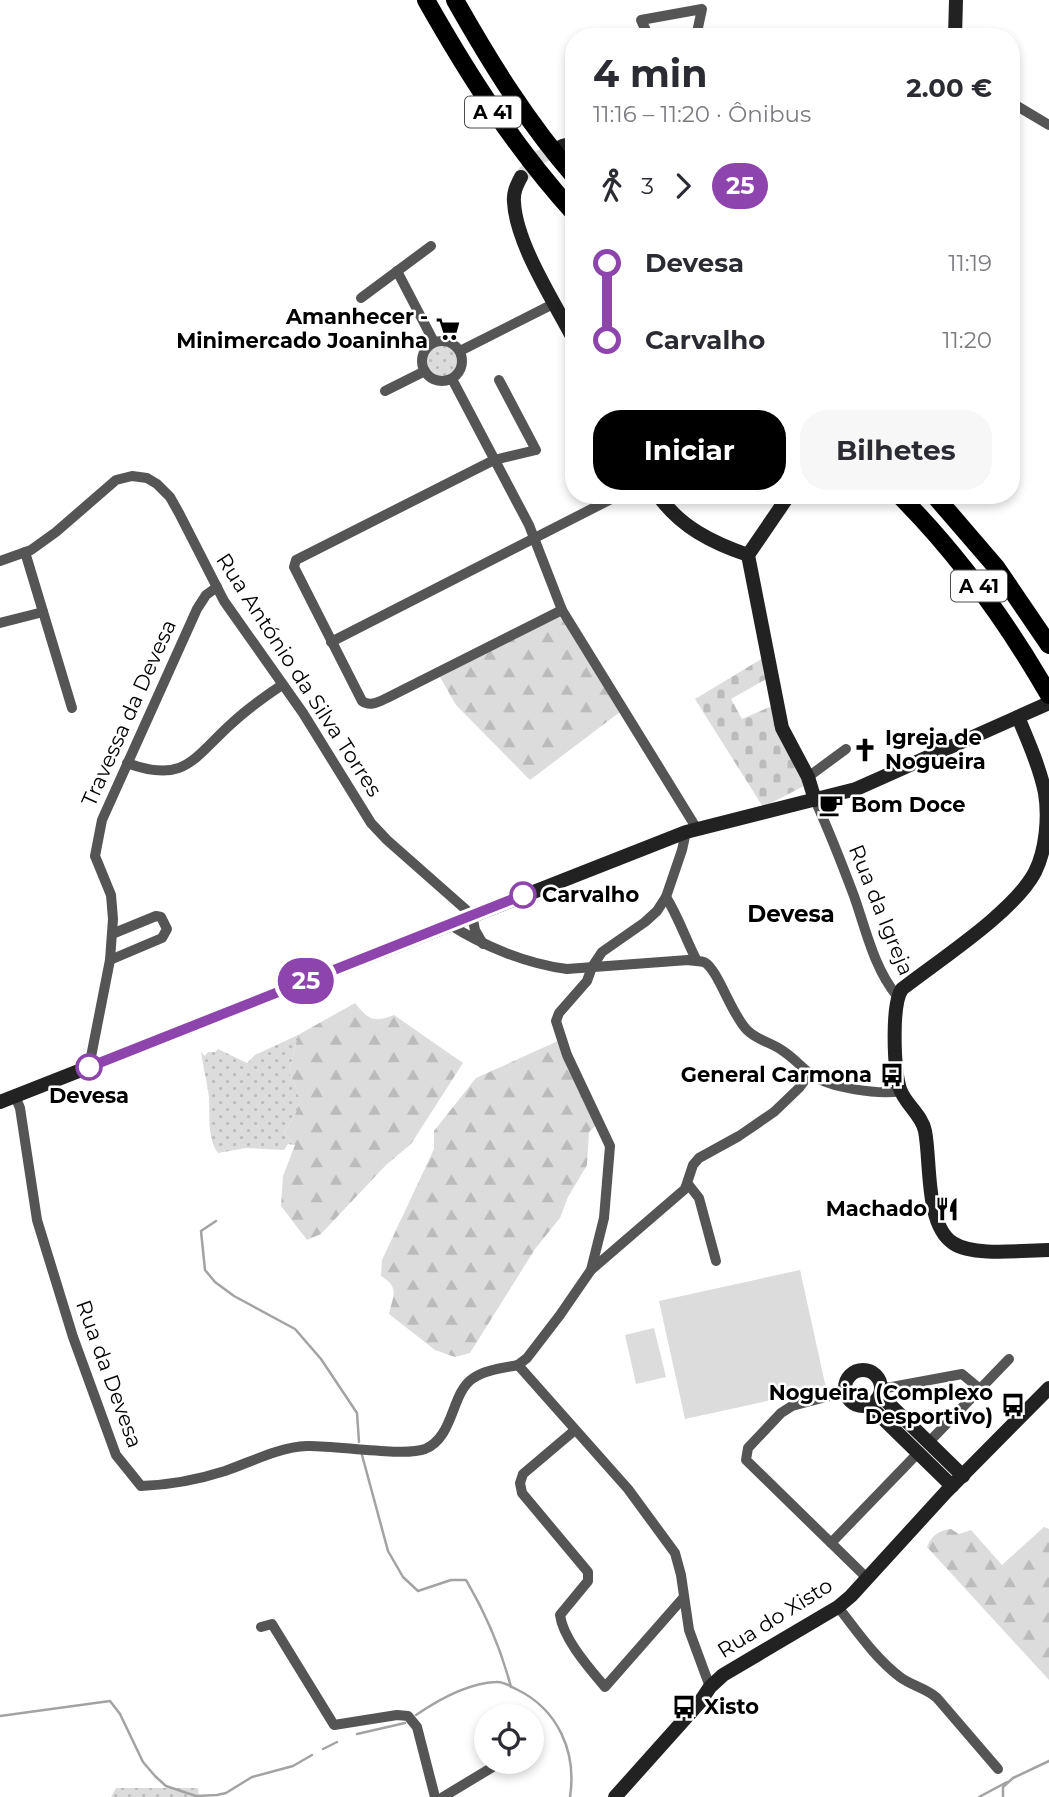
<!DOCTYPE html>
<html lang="pt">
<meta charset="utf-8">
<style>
body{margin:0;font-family:Montserrat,sans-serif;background:#f7f7f7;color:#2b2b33;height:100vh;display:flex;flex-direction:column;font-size:26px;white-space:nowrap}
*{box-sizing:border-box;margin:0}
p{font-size:23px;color:#7c7c81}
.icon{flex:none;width:38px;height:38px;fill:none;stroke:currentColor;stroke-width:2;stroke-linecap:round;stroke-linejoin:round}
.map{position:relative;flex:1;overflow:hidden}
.details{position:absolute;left:565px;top:28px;width:455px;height:476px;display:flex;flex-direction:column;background:#fff;border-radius:28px;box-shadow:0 4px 10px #0003}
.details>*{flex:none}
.badge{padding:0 14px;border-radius:23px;font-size:24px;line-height:46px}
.tools{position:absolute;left:474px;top:1704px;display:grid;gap:14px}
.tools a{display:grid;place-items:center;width:70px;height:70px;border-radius:50%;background:#fff;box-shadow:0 4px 10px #0003;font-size:35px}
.map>.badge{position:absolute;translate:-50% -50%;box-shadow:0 0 0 4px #fff}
.legs{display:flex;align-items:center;gap:10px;height:77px;padding:0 28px;font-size:23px}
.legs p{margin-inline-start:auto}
.summary{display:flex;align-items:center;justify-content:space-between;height:119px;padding:0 28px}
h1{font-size:38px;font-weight:700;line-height:52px}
.cta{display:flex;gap:14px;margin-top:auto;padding:14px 28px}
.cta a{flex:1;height:80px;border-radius:28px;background:#000;color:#fff;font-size:28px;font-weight:700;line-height:80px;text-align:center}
.cta a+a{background:#f7f7f7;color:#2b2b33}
ul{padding:0 28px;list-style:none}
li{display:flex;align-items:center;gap:24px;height:77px;font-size:26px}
li i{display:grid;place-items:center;width:10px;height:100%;margin:0 9px;background:currentColor}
li i::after{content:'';width:18px;height:18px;margin:-9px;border:5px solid;border-radius:50%;background:#fff}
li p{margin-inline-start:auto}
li:first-child i{background:linear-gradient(#0000 50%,currentColor 0)}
li:last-child i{background:linear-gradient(currentColor 50%,#0000 0)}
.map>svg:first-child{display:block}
</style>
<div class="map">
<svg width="1049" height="1797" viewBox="0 0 1049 1797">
<defs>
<pattern id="grass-dots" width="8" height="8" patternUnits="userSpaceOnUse" patternTransform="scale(1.75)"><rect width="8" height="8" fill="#dcdcdc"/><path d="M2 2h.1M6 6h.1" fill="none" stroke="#bbb" stroke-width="1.8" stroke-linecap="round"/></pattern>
<pattern id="forest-firs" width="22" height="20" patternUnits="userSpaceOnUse" patternTransform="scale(1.75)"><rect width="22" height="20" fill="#dcdcdc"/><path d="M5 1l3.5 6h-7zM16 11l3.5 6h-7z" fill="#bbb"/></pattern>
<pattern id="cemetery-stones" width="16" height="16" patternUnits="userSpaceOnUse" patternTransform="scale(1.75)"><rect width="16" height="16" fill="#dcdcdc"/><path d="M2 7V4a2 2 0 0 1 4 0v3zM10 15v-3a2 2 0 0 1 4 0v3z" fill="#bbb"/></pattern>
</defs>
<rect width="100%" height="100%" fill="#fff"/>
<!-- grass -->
<g fill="url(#grass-dots)">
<circle cx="442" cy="360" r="16"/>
<path d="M298 1035 289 1073C305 1102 301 1105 284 1133L295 1145 288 1144 284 1150 246 1148 218 1153C207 1138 210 1115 209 1097 207 1082 203 1067 201 1052L205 1056 208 1052H215L218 1049 247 1063 255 1055Z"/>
<polygon points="116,1788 198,1788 199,1797 111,1797"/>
</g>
<!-- forest -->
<g fill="url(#forest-firs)">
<polygon points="558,616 563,620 620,712 530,780 456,705 440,677"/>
<path d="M355 1003C369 1020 373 1023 394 1015L463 1063 411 1144 386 1165 321 1234 307 1240 281 1206 283 1176 295 1145 284 1133C301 1105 305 1102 289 1073L298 1035Z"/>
<path d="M558 1041 596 1125 589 1132 587 1165 568 1197 560 1218 535 1249 470 1353 455 1357 435 1350 389 1314C393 1296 400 1287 381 1276L382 1260 434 1149V1131L476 1078Z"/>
<path d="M1044 1527 1049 1529V1680L927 1547C931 1536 939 1530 951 1529L959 1534 971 1530 1002 1565Z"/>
</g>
<!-- cemetery -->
<polygon fill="url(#cemetery-stones)" points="763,658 768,678 731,699 742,719 774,705 806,785 763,807 695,699"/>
<!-- park -->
<g fill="#dcdcdc">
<polygon points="800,1270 826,1388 685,1419 659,1301"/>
<polygon points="654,1328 666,1377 636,1384 625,1335"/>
</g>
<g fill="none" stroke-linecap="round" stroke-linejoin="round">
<!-- stream -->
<g stroke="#a3a3a3" stroke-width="2.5">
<polyline points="216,1221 201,1231 205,1270 215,1282 234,1296 295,1329 321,1359 357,1413 359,1442"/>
<path d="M362 1455 388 1551 403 1577 418 1591 451 1580H466C486 1614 501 1649 511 1687"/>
<path d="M416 1715C438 1700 469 1683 496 1682 503 1681 510 1686 516 1689 558 1709 577 1752 570 1797"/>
<polyline points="0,1716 110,1701 120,1714 143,1762 155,1776 166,1786 196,1796 217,1795 226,1793 252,1777 293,1766 312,1755"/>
<polyline points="357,1734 405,1723"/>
<polyline points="323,1749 337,1742"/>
<polyline points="979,1797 1007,1782"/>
<polyline points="1003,1797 1003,1787 1013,1778 1049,1761"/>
</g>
<!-- secondary-tunnel -->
<polyline stroke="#d9d9d9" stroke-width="14" stroke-dasharray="14 7" stroke-linecap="butt" points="521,177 538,158 561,147"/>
<!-- street -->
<g stroke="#555" stroke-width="10">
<polyline points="649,37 641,20 702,9 696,37"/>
<polyline points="1012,103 1049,125"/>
<polyline points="397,271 434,342"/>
<polyline points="361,298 431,246"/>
<circle cx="442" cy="361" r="20"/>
<polyline points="460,351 555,303"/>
<polyline points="452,379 529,525 562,610 697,829"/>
<path d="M499 380 536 450 494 460 296 560 294 567 362 701C370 707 378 702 387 698L562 610"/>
<polyline points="385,391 425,371"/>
<polyline points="25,552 72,708"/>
<polyline points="0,561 31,550 56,532 116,480 132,476 147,478 157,484 170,497 179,513 224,601 303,713 371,823 387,840 472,915 475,930 483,944"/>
<polyline points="0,623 43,612"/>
<polyline points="331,642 619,495"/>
<path d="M127 763C184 784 193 759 230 725 246 710 264 697 282 685"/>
<polyline points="808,777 846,749"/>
<path d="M815 800C829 831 842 864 854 896 866 930 874 968 897 996"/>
<path d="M666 897C679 918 686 940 697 961"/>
<path d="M449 924C483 946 527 964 567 969L688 960C693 961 700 961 704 962 718 969 731 1014 747 1030 758 1041 771 1042 783 1051 794 1058 802 1068 812 1075 830 1088 879 1095 901 1091"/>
<polyline points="110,960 162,938 167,929 161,917 156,916 112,934"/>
<polyline points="89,1067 110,960 113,919 111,895 95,856 102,820 197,609 206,595 217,587"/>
<path d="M15 1096 20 1108 37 1220 73 1337 116 1455 141 1486C170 1485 197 1480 225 1471 251 1462 279 1447 307 1446 334 1445 404 1457 425 1449 454 1437 451 1394 472 1379 484 1370 503 1368 518 1365L628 1489 675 1553 681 1575 689 1630 710 1687"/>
<polyline points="688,1184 699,1198 716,1261"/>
<polyline points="591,1270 685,1189 693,1165 699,1158 739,1136 774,1112 799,1088 810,1073"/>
<polyline points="518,1365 527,1358 560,1315 591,1270 604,1218 610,1146 567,1055 556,1021 559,1013 587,981 592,967 602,952 645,922 657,911 666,897 682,850 686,832"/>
<polyline points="881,1389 962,1374 980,1389"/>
<polyline points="845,1392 792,1406 781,1413 748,1448 746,1460 868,1579"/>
<path d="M575 1430 523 1474 520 1483 522 1493 588 1572V1581L560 1615C563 1639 590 1669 605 1687L684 1597"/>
<polyline points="928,1443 1009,1359"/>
<polyline points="831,1543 918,1453"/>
<path d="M838 1607C857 1631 875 1658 900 1677 912 1686 926 1688 937 1698L998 1769"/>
<polyline points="261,1627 272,1624 334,1725 397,1715 408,1716 417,1727 435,1797"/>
<polyline points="443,1797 501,1762"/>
</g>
<!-- secondary -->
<g stroke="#222" stroke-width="14">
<polyline points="955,37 956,0"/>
<polyline points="562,146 574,143"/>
<path d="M521 177C517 185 513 192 514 202 516 244 555 303 574 340"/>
<path d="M658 495C680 527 713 543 748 555"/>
<polyline points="789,495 748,555 782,728 808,777 815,800"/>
<path d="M1018 717C1028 741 1040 768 1045 793 1049 817 1046 850 1035 872 1014 912 939 960 902 989 891 1005 894 1070 900 1089 905 1104 922 1115 925 1131 931 1161 925 1225 953 1243 974 1257 1024 1250 1049 1250"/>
<polyline points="0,1102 686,832 856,789 1049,703"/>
<circle cx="863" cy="1388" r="18"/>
<polyline points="880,1395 963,1476"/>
<polyline points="869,1405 952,1486"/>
<polyline points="615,1797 700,1702 710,1687 723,1675 838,1607 851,1596 946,1492 1049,1388"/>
</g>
<!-- highway -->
<g stroke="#000" stroke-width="18">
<path d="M426 0C469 76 515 148 574 213"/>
<path d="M455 0C490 62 527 122 574 176"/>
<path d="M899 495C959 555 1007 622 1049 695"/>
<polyline points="934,495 996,567 1049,645"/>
</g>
</g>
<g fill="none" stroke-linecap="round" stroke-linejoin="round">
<!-- line-1 casing -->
<g stroke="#fff" stroke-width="16">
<polyline id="line-1" points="89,1067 523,895"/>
</g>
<!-- line-1 -->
<use href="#line-1" stroke="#8e44ad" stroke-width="10"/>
</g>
<!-- icons -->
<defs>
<g id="supermarket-bare" transform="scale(1.89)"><path d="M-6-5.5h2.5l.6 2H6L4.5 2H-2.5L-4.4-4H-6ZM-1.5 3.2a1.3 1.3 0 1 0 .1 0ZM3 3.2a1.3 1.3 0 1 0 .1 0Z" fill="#000" stroke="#fff" stroke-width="2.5" paint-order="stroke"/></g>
<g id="church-bare" transform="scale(1.89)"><path d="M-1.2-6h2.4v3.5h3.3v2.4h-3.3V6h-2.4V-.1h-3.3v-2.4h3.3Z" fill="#000" stroke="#fff" stroke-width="2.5" paint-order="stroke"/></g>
<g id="cafe-bare" transform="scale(1.89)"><path d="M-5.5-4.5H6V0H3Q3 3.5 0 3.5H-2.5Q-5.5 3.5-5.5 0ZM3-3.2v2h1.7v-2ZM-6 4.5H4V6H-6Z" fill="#000" stroke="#fff" stroke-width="2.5" paint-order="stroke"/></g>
<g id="bus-bare" transform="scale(1.89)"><path d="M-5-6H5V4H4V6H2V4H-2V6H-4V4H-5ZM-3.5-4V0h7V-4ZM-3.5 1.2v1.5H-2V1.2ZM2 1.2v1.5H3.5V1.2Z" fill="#000" stroke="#fff" stroke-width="2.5" paint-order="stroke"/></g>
<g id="restaurant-bare" transform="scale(1.89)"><path d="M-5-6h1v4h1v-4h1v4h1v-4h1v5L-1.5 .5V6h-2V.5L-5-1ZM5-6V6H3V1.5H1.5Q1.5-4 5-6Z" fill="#000" stroke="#fff" stroke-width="2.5" paint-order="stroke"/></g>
</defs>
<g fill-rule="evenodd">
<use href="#supermarket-bare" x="448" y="329"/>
<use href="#church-bare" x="865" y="750"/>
<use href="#cafe-bare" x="831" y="805"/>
<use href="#bus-bare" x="892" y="1075"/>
<use href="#restaurant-bare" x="947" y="1209"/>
<use href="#bus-bare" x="1013" y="1405"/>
<use href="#bus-bare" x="684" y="1707"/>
</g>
<!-- markers -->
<g fill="#fff" stroke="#8e44ad" stroke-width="3.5">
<circle cx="523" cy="895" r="12"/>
<circle cx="89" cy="1067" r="12"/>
</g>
<g text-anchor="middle" stroke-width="5" stroke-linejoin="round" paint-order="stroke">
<!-- shield labels -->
<g fill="#fff" stroke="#4c4c4c" stroke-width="2">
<rect x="465" y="96.5" width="56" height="31" rx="5"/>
<rect x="951" y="570.5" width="56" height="31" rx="5"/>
</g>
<g font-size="19" font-weight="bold" fill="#000">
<text x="493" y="119">A 41</text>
<text x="979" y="593">A 41</text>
</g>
<!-- poi labels -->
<g font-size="21" font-weight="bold" fill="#000" stroke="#fff" text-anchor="end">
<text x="428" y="324">Amanhecer -<tspan x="428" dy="24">Minimercado Joaninha</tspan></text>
<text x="885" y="745" text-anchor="start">Igreja de<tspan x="885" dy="24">Nogueira</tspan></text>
<text x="851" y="812" text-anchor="start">Bom Doce</text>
<text x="872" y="1082">General Carmona</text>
<text x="927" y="1216">Machado</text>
<text x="993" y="1400">Nogueira (Complexo<tspan x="993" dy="24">Desportivo)</tspan></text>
<text x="704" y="1714" text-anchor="start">Xisto</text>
</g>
<!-- street labels -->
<g font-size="21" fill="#000" stroke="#fff">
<text transform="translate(299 675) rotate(57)" y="7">Rua António da Silva Torres</text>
<text transform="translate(129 713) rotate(-66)" y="7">Travessa da Devesa</text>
<text transform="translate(881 910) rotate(68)" y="7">Rua da Igreja</text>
<text transform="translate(109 1374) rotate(70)" y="7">Rua da Devesa</text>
<text transform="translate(775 1618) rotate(-32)" y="7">Rua do Xisto</text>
</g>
<!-- stop labels -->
<g font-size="21" font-weight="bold" fill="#000" stroke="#fff" text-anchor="start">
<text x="542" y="902">Carvalho</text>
<text x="89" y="1103" text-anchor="middle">Devesa</text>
</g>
<!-- neighbourhood labels -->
<g font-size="23" font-weight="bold" fill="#000" stroke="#fff">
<text x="791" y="922">Devesa</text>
</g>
</g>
</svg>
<div class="tools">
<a><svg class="icon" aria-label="locate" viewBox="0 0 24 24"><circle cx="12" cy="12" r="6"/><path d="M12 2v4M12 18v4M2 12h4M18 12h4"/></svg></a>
</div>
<b class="badge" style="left:306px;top:981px;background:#8e44ad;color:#fff">25</b>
<section class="details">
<div class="summary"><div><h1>4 min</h1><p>11:16 – 11:20 · Ônibus</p></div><b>2.00 €</b></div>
<div class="legs"><svg class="icon" aria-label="walk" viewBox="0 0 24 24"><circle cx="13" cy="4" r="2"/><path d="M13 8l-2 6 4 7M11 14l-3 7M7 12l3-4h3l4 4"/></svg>3<svg class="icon" aria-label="forward" viewBox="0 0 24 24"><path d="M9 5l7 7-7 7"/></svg><b class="badge" style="background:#8e44ad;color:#fff">25</b></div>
<ul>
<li><i style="color:#8e44ad"></i><b>Devesa</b><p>11:19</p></li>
<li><i style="color:#8e44ad"></i><b>Carvalho</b><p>11:20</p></li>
</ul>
<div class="cta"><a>Iniciar</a><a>Bilhetes</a></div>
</section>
</div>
